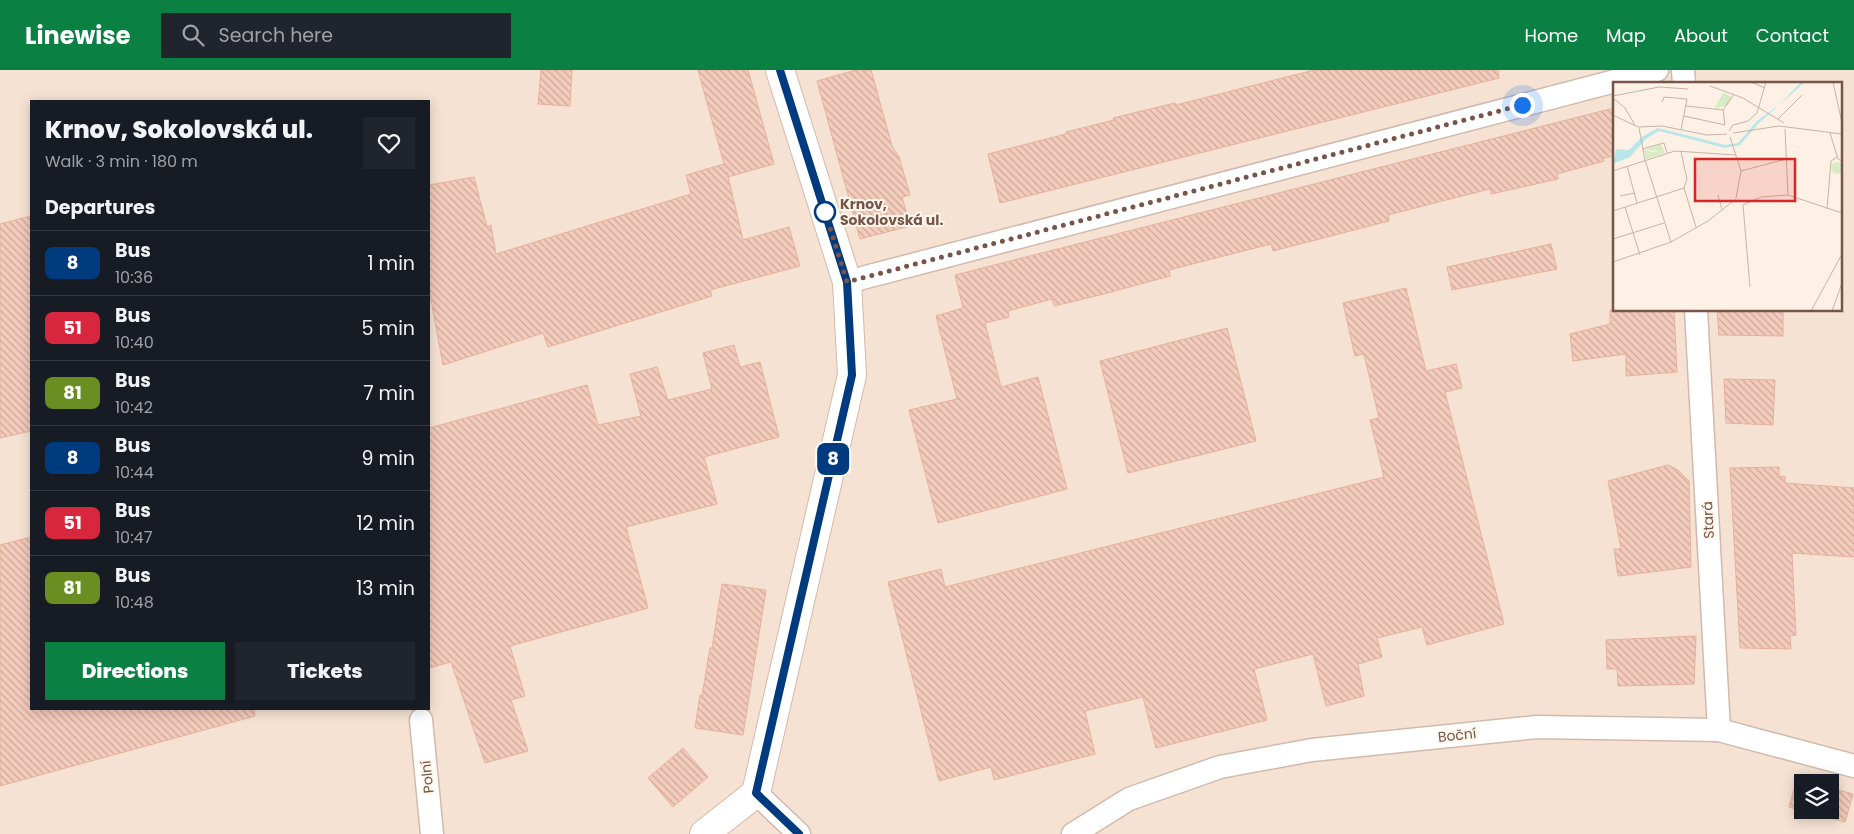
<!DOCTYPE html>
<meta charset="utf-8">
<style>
body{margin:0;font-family:Poppins,sans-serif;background:#20242c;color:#f1f3f6;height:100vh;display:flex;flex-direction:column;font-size:19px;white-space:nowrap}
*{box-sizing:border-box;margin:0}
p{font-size:16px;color:#9ea1a6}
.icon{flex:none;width:28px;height:28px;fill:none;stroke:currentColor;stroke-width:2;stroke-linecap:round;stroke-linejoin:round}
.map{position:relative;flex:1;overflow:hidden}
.drawer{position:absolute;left:30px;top:30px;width:400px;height:610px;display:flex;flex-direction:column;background:#171b24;border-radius:0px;box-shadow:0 2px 12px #0003}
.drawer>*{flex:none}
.badge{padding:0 10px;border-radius:8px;font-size:18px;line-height:32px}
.controls{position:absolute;left:1794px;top:704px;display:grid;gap:10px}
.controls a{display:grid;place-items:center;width:45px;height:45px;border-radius:0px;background:#171b24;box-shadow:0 2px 12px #0003;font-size:25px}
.you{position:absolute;width:25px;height:25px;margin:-12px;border:4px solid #fff;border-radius:50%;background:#1a73e8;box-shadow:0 0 0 8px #1a73e833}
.map>.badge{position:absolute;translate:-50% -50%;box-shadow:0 0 0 2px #fff}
h2{padding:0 15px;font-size:19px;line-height:45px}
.round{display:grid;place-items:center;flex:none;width:52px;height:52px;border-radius:0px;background:#20242c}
.overview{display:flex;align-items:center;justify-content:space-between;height:85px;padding:0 15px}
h1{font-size:24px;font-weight:800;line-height:38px}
.cta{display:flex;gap:10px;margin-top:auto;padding:10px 15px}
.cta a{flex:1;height:58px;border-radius:0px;background:#0b8043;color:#fff;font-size:20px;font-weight:800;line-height:58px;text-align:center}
.cta a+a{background:#20242c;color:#f1f3f6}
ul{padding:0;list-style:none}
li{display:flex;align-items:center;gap:15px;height:65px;padding:0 15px;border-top:1px solid #363941}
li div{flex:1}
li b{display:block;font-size:19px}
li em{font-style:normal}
li .badge{min-width:55px;font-weight:700;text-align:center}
header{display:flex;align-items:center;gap:30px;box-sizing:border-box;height:70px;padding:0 25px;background:#0b8043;color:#fff}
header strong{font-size:24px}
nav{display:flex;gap:28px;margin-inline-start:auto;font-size:18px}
.search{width:350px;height:45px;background:#20242c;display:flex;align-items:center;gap:12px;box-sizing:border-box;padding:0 18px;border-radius:0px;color:#9ea1a6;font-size:19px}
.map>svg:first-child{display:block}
</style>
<header>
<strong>Linewise</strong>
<div class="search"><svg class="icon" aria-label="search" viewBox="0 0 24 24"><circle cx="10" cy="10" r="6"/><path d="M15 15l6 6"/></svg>Search here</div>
<nav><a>Home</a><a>Map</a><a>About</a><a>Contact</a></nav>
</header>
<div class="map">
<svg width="1854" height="764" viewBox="0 0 1854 764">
<defs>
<pattern id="building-back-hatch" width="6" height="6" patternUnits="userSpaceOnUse" patternTransform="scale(1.25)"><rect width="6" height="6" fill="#f4ccbc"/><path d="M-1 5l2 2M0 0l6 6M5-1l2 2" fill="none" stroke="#caa89b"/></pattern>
</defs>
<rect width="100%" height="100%" fill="#fdf1e5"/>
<!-- residential -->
<path fill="#f5e2d3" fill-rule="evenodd" d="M0 0H1854V764H0ZM1614 14H1840V240H1614ZM31 31H429V639H31ZM1802 712H1830V740H1802Z"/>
<!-- building -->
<g fill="url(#building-back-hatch)" stroke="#e7b09c">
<polygon points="541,0 572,0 570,36 538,34"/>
<polygon points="698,0 748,0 774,94 728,107 727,102 743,170 789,157 800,196 710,220 712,226 548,277 543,263 443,295 429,219 429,115 474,107 487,157 491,155 496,184 691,124 686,105 724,94"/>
<polygon points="856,0 871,0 892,76 899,87 910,125 902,127 910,156 860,169 817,11"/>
<polygon points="1314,0 1498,0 1499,8 1000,133 988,84 1066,64 1066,62 1114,50 1113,48 1175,33 1176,35"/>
<polygon points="1614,38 1614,86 1603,88 1604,91 1557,104 1558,109 1491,124 1490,119 1446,130 1388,145 1389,151 1273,181 1271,174 1169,200 1170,206 1104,224 1054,236 1052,229 1008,241 1009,247 985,253 1001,317 1038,307 1067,419 938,453 909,340 957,329 936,246 963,238 955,205"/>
<polygon points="31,146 31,361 0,368 0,154"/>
<polygon points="1551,174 1557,199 1452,220 1447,197"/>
<polygon points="1406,218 1426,301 1456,294 1462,318 1445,322 1504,554 1427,575 1422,557 1377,568 1382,587 1358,594 1364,626 1326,636 1313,584 1254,599 1267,650 1156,678 1143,627 1085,641 1095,684 994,710 991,697 939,711 888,512 941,499 945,517 1384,407 1370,350 1379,348 1364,284 1355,286 1343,233"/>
<polygon points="1610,240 1674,240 1677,302 1626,306 1626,284 1573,291 1570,264 1610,254"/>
<polygon points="1717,240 1783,240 1783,266 1719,265"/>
<polygon points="1227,258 1256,371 1128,403 1100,291"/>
<polygon points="734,275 740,297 760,292 779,367 704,387 717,434 626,457 648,538 510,576 525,626 511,630 528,681 485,693 451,592 429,598 429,358 587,315 598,355 641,346 630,304 657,297 668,330 712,319 703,283"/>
<polygon points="1724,309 1775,310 1773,355 1726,353"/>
<polygon points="1668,395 1678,400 1689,411 1691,497 1618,506 1614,479 1621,479 1608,411"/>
<polygon points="1779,397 1779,407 1785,406 1785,413 1854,418 1854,487 1792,483 1796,565 1790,566 1791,579 1740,578 1730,398"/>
<polygon points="31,467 31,639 254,639 255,646 0,716 0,475"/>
<polygon points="722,514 766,520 743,665 695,658 700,625 702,626 710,578 712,578"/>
<polygon points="1696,566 1694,614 1618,616 1617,599 1607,599 1606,570"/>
<polygon points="683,678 708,707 673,737 648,708"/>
<polygon points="1797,709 1809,712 1802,712 1802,740 1830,740 1830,718 1853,724 1845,752 1789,737"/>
</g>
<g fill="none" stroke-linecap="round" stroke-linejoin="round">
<!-- street casing -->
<g stroke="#d1baad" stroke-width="25">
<g id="street">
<polyline points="1683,0 1684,14"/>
<polyline points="847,212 1657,0"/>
<polyline points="1696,240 1719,660"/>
<polyline points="421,650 432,764"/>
<polyline points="756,723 799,764"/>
<polyline points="1073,764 1129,729 1220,697 1312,680 1537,657 1719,660 1854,696"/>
</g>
</g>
<!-- secondary casing -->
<g stroke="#d4b9ab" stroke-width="30">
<polyline id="secondary" points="704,764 756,723 852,305 847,212 780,0"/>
</g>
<!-- street -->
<use href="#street" stroke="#fff" stroke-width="22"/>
<!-- secondary -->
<use href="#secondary" stroke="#fff" stroke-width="28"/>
</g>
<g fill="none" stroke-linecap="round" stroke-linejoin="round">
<!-- line casing -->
<g stroke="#fff" stroke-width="11">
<polyline id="line" points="780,0 847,212 852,305 756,723 799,764"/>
</g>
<!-- line -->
<use href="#line" stroke="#003b80" stroke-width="8"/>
<!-- walk -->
<polyline stroke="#775549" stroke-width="5" stroke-dasharray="0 9" points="825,142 847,212 1522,35"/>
</g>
<!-- markers -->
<circle fill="#fff" stroke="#003b80" stroke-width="2.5" cx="825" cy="142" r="10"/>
<g text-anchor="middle" stroke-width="4" stroke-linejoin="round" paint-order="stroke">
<!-- stop labels -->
<g font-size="14" font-weight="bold" fill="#775549" stroke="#fff6ec" text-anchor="start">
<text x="840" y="139">Krnov,<tspan x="840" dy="16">Sokolovská ul.</tspan></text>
</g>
<!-- street labels -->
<g font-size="14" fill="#775549" stroke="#fff6ec">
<text transform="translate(1708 450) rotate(-93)" y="5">Stará</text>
<text transform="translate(1457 665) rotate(-6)" y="5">Boční</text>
<text transform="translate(427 707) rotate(-96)" y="5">Polní</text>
</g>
</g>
<!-- overview -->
<g transform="translate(1613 12)">
<rect width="229" height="229" fill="#fdf1e5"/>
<path d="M110 11 119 15 115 23 101 27ZM48 62 52 71 33 77 31 68 39 70 48 69 31 68Z" fill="#d8ebc3"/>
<path d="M218 86a6 6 0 1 1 12 0a6 6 0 1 1-12 0Z" fill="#d8ebc3"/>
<path d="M188 0H192L146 41 127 63 112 66 46 49 33 57 17 75 0 82 3 67 16 68 30 54 45 46 112 63 125 61 144 39 166 23Z" fill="#b9e6e8"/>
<path fill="none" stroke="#c7b3a7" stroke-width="1" d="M138 0 152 6M220 0 229 41M97 4 130 16 171 41M0 14 46 5 75 7M0 16 12 26 22 43M49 20 51 15 74 17 68 48M73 24 110 28 121 12M0 33 25 45 49 44 94 53 114 52M71 34 112 43 110 28M165 37 189 13M26 46 32 78 58 160M172 47 175 113M116 49 120 43 135 39 144 31 153 0M120 51 166 44 229 52M217 51 225 77 229 79M117 55 128 89 123 116M29 67 51 61 54 71M68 70 74 97 71 106M14 84 24 121M0 89 62 69 123 73M128 89 173 77M71 106 83 145M105 113 109 128M7 114 22 111M130 123 148 115 175 113 229 131M130 123 137 205M12 125 27 173M214 127 218 79 224 75M0 129 71 106M0 157 51 141M0 180 58 160 95 139 123 117M198 229 229 172M219 229 229 201"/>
<path fill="#d62828" fill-opacity="0.15" stroke="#d62828" stroke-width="2.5" d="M82 77H182V119H82Z"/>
<rect width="229" height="229" fill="none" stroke="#775549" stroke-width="2.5"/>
</g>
</svg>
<div class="controls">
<a><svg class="icon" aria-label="layers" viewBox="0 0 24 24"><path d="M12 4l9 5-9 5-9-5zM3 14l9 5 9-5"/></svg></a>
</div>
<div class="you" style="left:1522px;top:35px"></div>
<b class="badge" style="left:833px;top:389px;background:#003b80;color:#fff">8</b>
<section class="drawer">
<div class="overview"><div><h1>Krnov, Sokolovská ul.</h1><p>Walk · 3 min · 180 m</p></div><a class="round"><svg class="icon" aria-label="heart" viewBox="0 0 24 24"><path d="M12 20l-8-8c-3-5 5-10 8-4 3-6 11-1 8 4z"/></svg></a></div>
<h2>Departures</h2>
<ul>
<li><span class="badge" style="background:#003b80;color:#fff">8</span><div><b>Bus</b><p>10:36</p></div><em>1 min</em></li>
<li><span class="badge" style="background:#d7263d;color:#fff">51</span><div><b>Bus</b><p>10:40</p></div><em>5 min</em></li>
<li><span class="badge" style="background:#6b8e23;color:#fff">81</span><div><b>Bus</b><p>10:42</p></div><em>7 min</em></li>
<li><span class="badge" style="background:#003b80;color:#fff">8</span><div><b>Bus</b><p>10:44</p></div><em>9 min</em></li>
<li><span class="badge" style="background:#d7263d;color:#fff">51</span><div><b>Bus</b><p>10:47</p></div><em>12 min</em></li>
<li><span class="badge" style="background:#6b8e23;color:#fff">81</span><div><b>Bus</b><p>10:48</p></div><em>13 min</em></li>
</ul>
<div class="cta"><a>Directions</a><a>Tickets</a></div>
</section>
</div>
